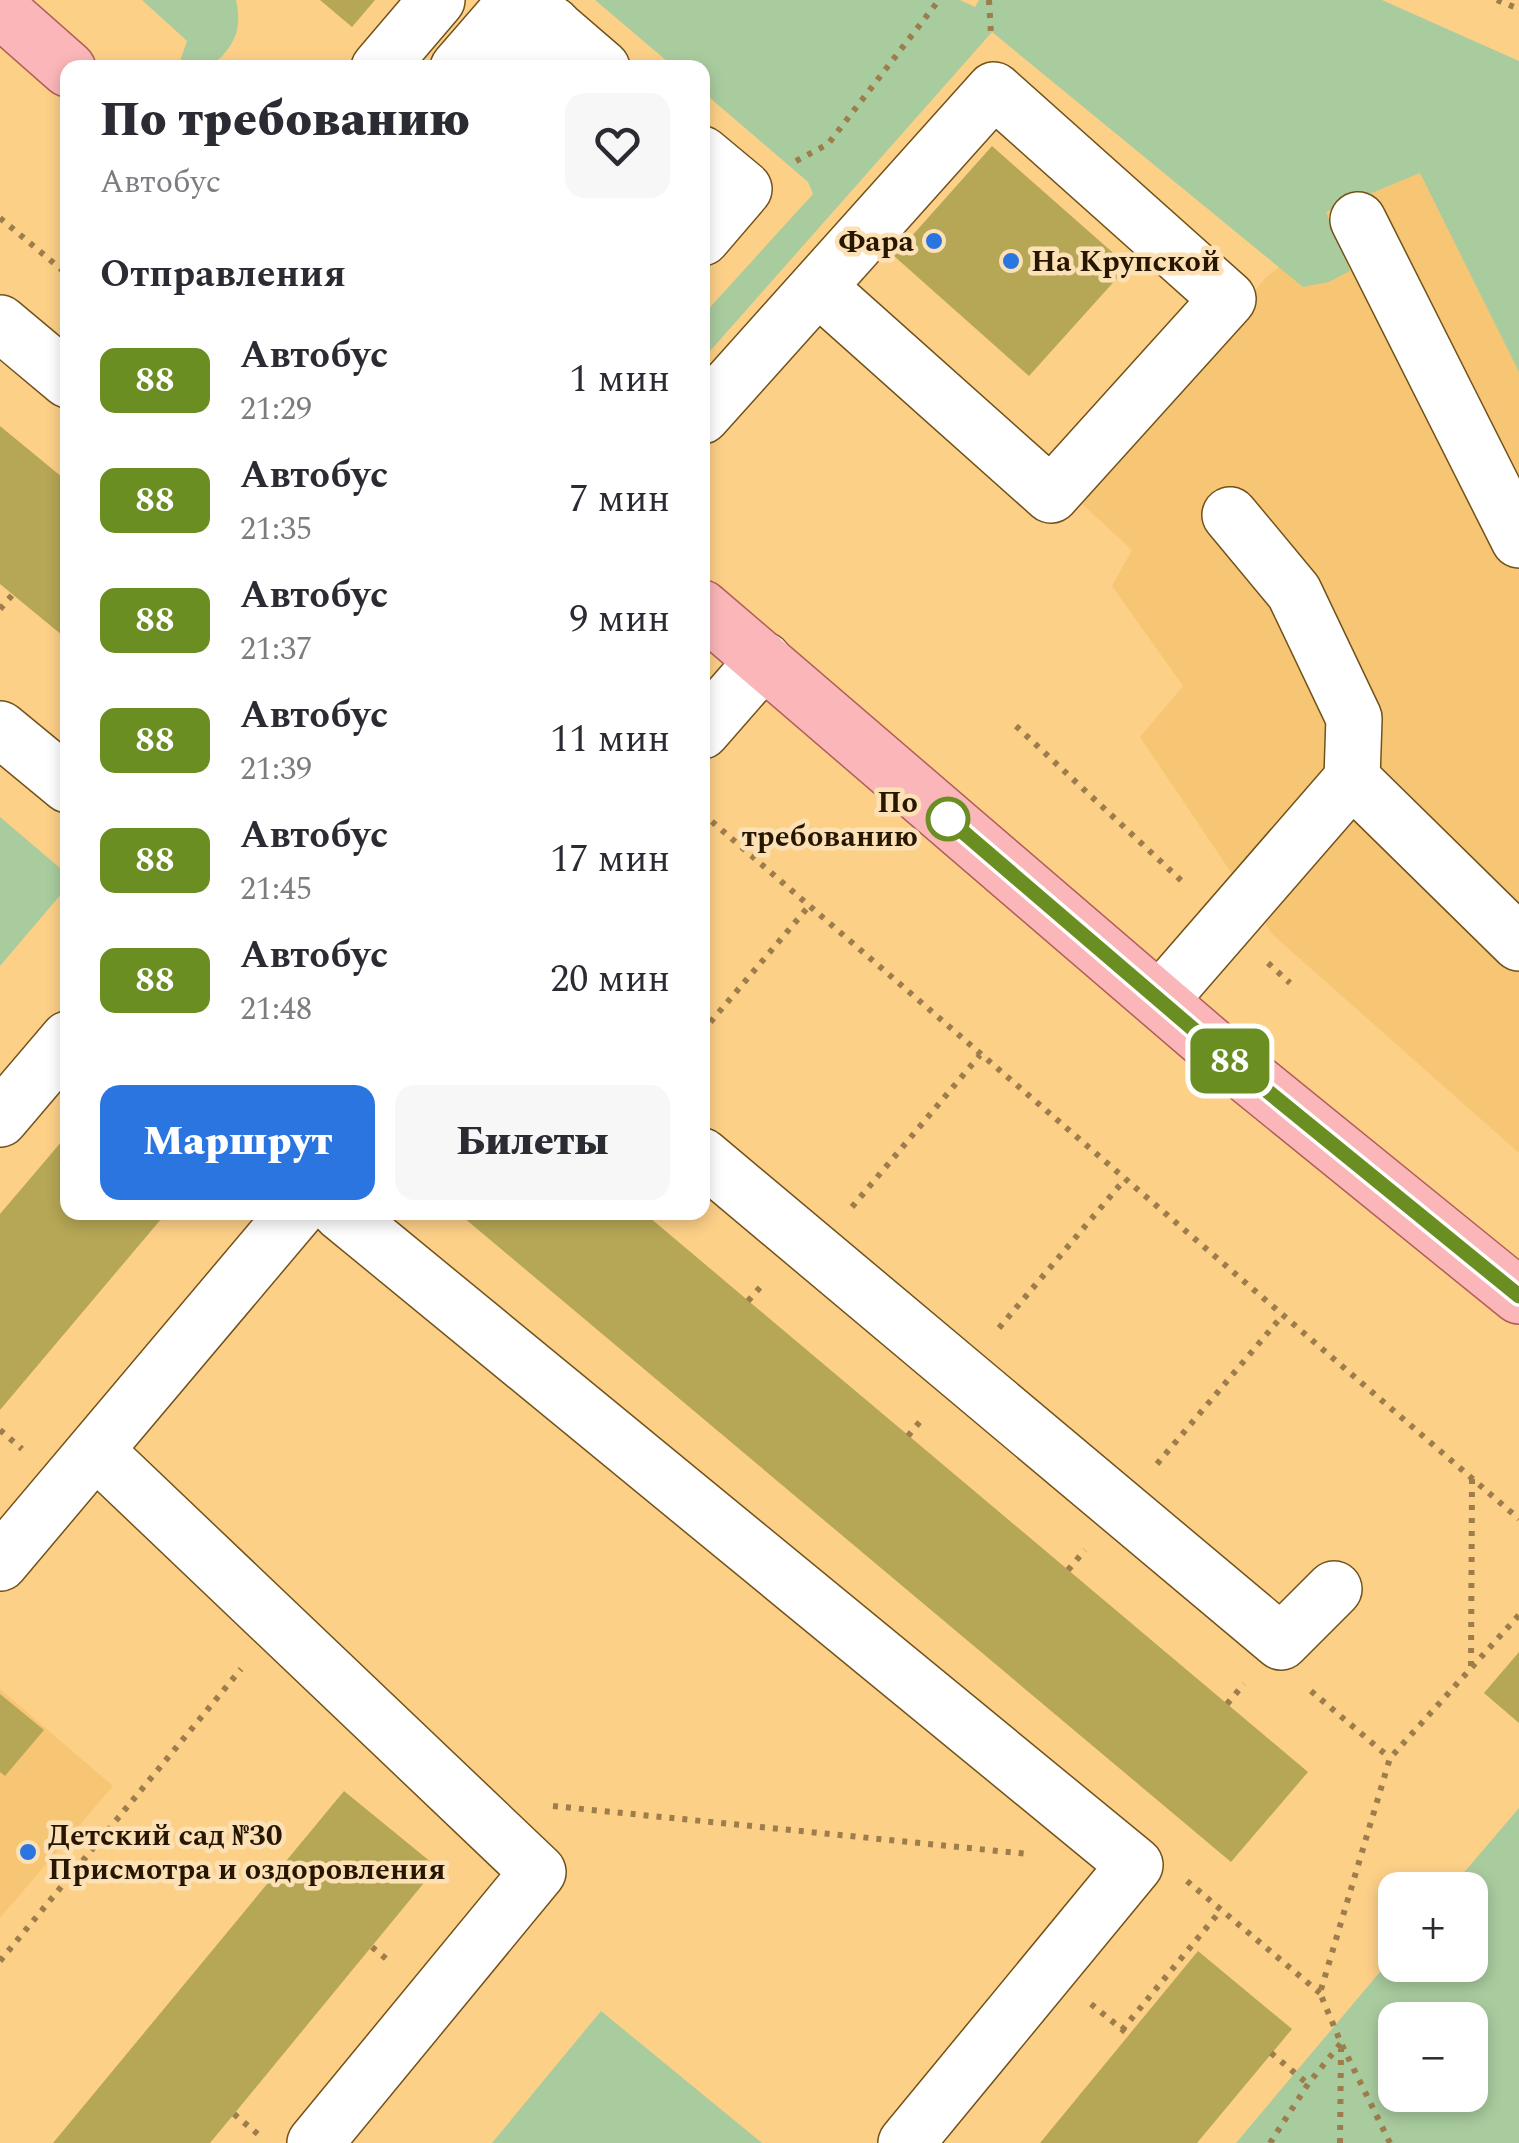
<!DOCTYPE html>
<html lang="ru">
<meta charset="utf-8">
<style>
body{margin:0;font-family:Spectral,serif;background:#f7f7f7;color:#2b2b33;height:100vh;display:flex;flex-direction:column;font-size:38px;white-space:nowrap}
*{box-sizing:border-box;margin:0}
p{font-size:32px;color:#7c7c81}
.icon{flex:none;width:55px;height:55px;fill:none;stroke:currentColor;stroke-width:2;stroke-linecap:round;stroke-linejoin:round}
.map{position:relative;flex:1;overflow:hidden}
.sheet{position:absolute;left:60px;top:60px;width:650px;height:1160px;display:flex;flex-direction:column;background:#fff;border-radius:20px;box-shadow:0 5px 15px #0003}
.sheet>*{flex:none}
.badge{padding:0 20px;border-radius:15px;font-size:35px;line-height:65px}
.fabs{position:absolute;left:1378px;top:1872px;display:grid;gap:20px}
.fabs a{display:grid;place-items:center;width:110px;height:110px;border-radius:20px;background:#fff;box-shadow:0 5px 15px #0003;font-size:50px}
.map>.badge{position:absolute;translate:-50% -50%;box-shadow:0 0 0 5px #fff}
h2{padding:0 40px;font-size:38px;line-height:90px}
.round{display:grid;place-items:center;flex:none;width:105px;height:105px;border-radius:20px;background:#f7f7f7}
.headline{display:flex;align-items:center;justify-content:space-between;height:170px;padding:0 40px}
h1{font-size:48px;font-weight:800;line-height:75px}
.primary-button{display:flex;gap:20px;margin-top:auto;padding:20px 40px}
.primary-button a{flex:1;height:115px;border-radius:20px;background:#2b75e1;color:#fff;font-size:40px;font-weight:800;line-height:115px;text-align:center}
.primary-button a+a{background:#f7f7f7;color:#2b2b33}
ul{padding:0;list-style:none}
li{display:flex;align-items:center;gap:30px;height:120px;padding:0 40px}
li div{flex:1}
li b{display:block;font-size:38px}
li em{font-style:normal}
li .badge{min-width:110px;font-weight:700;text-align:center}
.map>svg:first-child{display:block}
</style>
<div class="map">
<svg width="1519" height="2143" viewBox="0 0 1519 2143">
<rect width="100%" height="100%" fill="#fdd088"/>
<!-- built -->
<g fill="#f7c675">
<polygon points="1424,124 1519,303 1519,1153 1273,935 1140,737 1183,686 1112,586 1132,550 1080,502 1267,276 1320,237 1310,215"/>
<polygon points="0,1689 113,1786 0,1918"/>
</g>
<!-- green -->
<g fill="#a9cc9f" fill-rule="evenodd">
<path d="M142 0H236C243 31 234 46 211 67H178L187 41Z"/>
<polygon points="595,0 960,0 975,7 979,0 1382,0 1519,61 1519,372 1420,173 1326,212 1350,271 1329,282 1303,287 992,32 703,359 703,315 813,194 808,182 703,92 702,68 674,67"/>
<polygon points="0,817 67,874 68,886 0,966"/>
<path d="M1519 1808V2143H1236L1395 1954V1965H1470V1890H1449ZM1470 2020V2095H1395V2020Z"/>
<polygon points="601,2011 762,2143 492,2143"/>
</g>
<!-- building -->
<g fill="#b6a756">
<polygon points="320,0 375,0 352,27"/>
<polygon points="992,146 1128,266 1029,376 894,256"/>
<polygon points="0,426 68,482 68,640 0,584"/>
<polygon points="68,1134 68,1212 167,1212 0,1410 0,1214"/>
<polygon points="457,1212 643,1212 1308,1772 1231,1862"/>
<polygon points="1519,1652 1519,1723 1484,1693"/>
<polygon points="0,1694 44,1730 5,1776 0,1772"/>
<polygon points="344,1791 437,1867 234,2114 210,2143 53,2143"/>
<polygon points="1198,1951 1292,2029 1197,2143 1040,2143"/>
</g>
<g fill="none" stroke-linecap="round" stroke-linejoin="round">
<!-- minor casing -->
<g stroke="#72521a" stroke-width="58">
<g id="minor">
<polyline points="523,0 602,68"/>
<polyline points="379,68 437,0"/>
<polyline points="458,68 517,0"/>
<polyline points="516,68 553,25"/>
<polyline points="702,154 744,189 702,238"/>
<polyline points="1358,220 1519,540"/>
<polyline points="0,323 68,380"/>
<polyline points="702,416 994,90 1228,299 1051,495 818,287"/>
<polyline points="1230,515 1294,592 1354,718 1352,779 1519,943"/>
<polyline points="0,729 68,785"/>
<polyline points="702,731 764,660"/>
<polyline points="1160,1000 1352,779"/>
<polyline points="0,1119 68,1039"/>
<polyline points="702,1156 1281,1642 1334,1589"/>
<polyline points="340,1212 1135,1865 906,2143"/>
<polyline points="96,1451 538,1872 315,2143"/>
<polyline points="0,1563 296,1212"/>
</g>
</g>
<!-- major casing -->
<g stroke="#af5e5a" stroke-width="58">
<g id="major">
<polyline points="0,9 68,69"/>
<polyline points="702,608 1227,1059 1519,1296"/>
</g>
</g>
<!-- path -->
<g stroke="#9d7d4b" stroke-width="6" stroke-dasharray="5 8" stroke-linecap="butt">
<polyline points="989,0 991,34"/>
<polyline points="1497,0 1519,9"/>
<polyline points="796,161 828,144 939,0"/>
<polyline points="0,218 68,275"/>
<polyline points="0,609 13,594"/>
<polyline points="1016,726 1186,885"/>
<polyline points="702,813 1519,1519"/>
<polyline points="1268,963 1290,983"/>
<polyline points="702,1032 809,906"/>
<polyline points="852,1207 980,1055"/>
<polyline points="748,1301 764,1283"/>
<polyline points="999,1328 1125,1179"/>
<polyline points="0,1430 22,1449"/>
<polyline points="908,1436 923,1418"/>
<polyline points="1157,1464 1282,1316"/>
<polyline points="1068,1570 1085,1550"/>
<polyline points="1471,1666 1472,1479"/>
<polyline points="1311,1691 1390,1758"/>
<polyline points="1227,1704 1244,1684"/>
<polyline points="553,1806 1028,1854"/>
<polyline points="1187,1881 1320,1993"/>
<polyline points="372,1947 390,1962"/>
<polyline points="0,1961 241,1669"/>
<polyline points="1091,2004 1129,2035"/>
<polyline points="1122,2030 1221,1910"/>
<polyline points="1271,2053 1308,2084"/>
<polyline points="234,2114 260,2136"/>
<polyline points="1270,2143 1308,2084 1341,2043"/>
<polyline points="1340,2143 1341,2049"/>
<polyline points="1390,2143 1341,2043 1320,1993 1390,1758 1519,1615"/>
</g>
<!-- minor -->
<use href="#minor" stroke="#fff" stroke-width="55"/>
<!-- major -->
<use href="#major" stroke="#fbb6b9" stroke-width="55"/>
</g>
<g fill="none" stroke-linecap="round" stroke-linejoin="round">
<!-- line casing -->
<g stroke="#fff" stroke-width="22">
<polyline id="line" points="948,819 1228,1059 1519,1296"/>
</g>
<!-- line -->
<use href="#line" stroke="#6b8e23" stroke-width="15"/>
</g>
<!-- markers -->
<g fill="#2b75e1" stroke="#fce1b7" stroke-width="4">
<circle cx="934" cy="241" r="10"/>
<circle cx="1011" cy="261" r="10"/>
<circle cx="28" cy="1852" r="10"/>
</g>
<circle fill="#fff" stroke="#6b8e23" stroke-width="5" cx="948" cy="819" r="20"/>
<g text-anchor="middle" stroke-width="9" stroke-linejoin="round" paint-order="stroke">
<!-- poi labels -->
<g font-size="30" font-weight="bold" fill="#281700" stroke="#fce1b7" text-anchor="start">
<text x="914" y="251" text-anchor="end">Фара</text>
<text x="1031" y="271">На Крупской</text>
<text x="48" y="1845">Детский сад №30<tspan x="48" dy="34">Присмотра и оздоровления</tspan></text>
</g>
<!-- stop labels -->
<g font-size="30" font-weight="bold" fill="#281700" stroke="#fce1b7" text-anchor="end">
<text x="918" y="812">По<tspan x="918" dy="34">требованию</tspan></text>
</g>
</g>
</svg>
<div class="fabs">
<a>+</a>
<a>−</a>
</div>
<b class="badge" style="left:1230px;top:1061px;background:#6b8e23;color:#fff">88</b>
<section class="sheet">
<div class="headline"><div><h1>По требованию</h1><p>Автобус</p></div><a class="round"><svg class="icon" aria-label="heart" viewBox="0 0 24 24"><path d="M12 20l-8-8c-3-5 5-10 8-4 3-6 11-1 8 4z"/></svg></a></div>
<h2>Отправления</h2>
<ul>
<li><span class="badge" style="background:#6b8e23;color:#fff">88</span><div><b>Автобус</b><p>21:29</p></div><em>1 мин</em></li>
<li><span class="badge" style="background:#6b8e23;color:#fff">88</span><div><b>Автобус</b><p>21:35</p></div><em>7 мин</em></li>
<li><span class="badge" style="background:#6b8e23;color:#fff">88</span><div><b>Автобус</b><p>21:37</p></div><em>9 мин</em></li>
<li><span class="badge" style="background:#6b8e23;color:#fff">88</span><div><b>Автобус</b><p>21:39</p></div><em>11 мин</em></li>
<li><span class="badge" style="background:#6b8e23;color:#fff">88</span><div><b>Автобус</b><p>21:45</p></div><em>17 мин</em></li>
<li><span class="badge" style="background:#6b8e23;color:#fff">88</span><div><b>Автобус</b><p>21:48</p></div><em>20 мин</em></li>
</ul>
<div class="primary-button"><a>Маршрут</a><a>Билеты</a></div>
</section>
</div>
